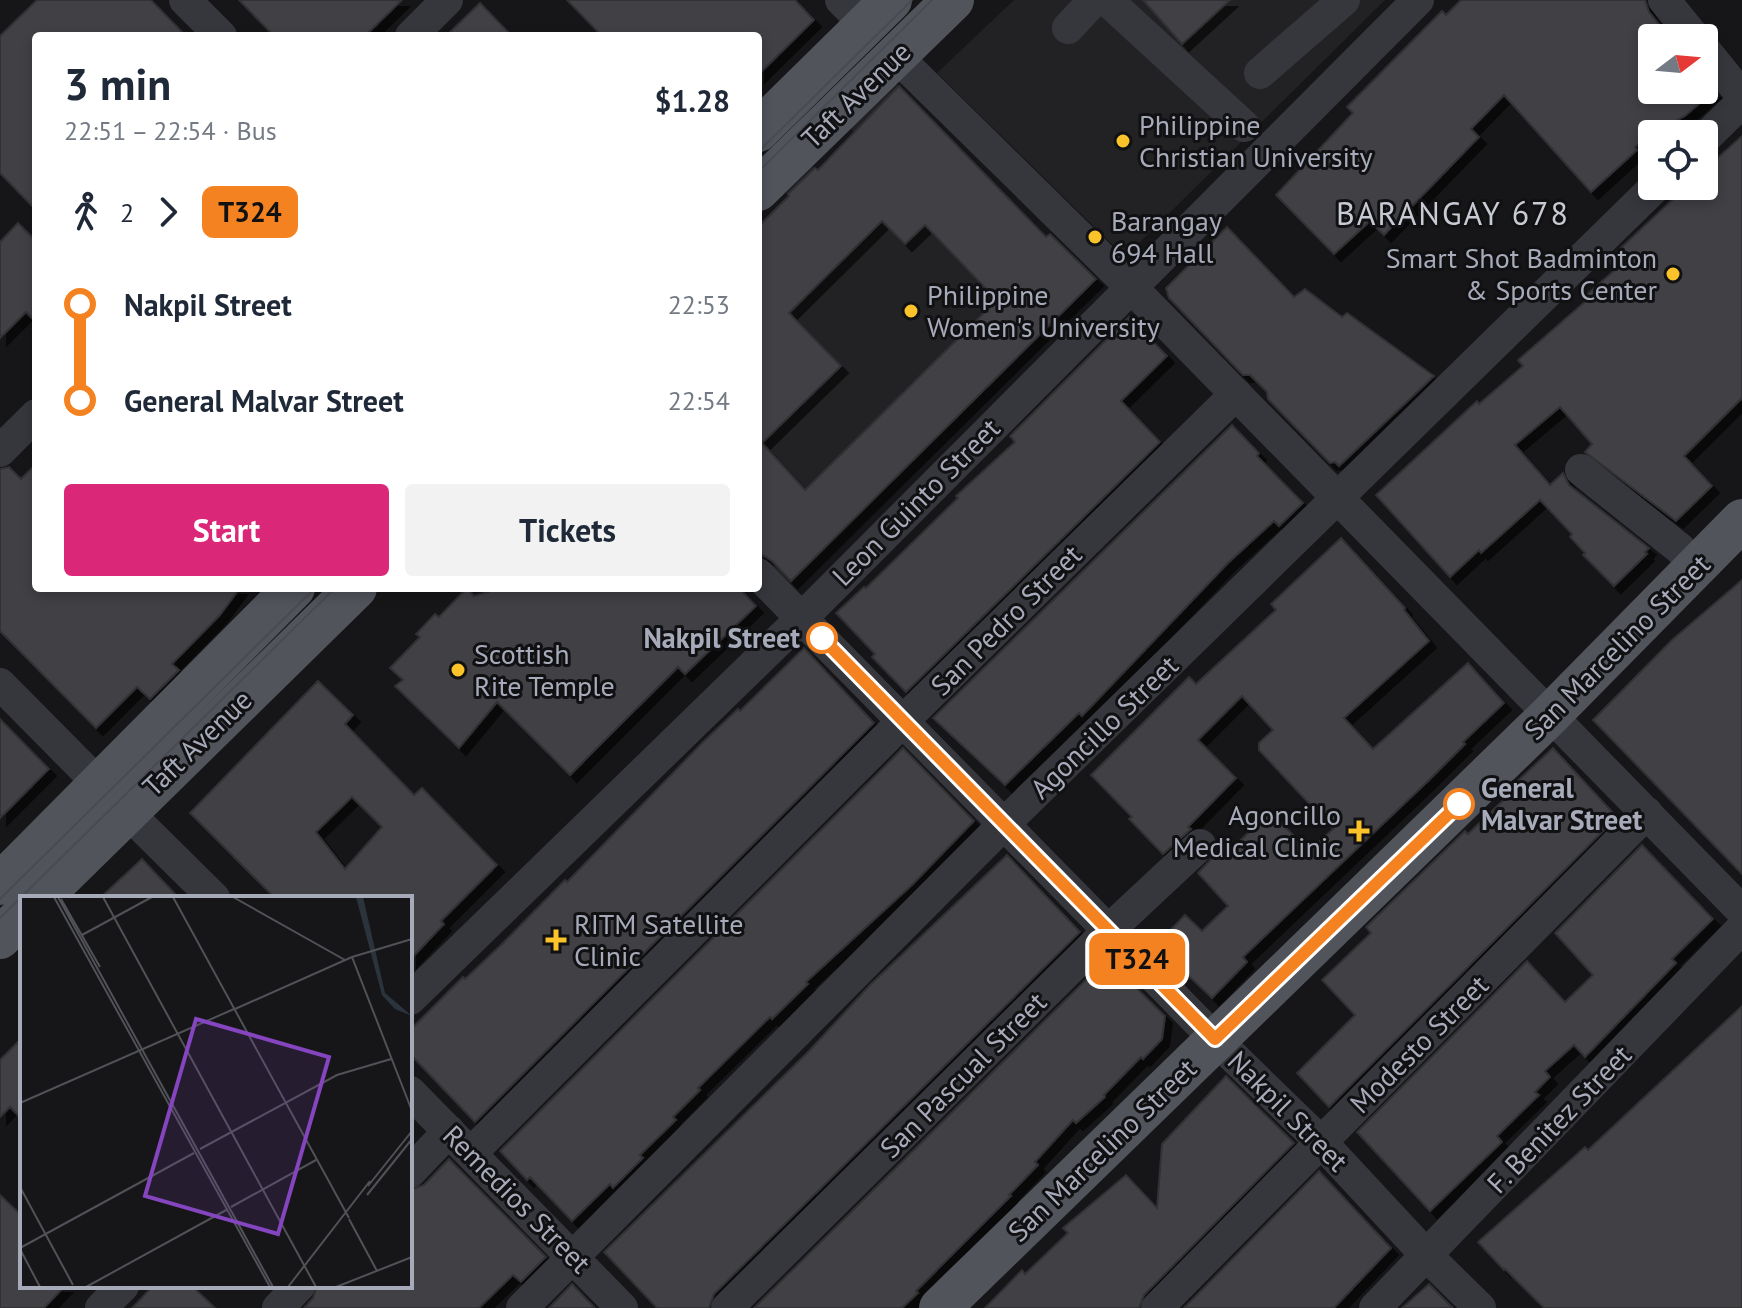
<!DOCTYPE html>
<meta charset="utf-8">
<style>
body{margin:0;font-family:"PT Sans",sans-serif;background:#f2f2f3;color:#1f2937;height:100vh;display:flex;flex-direction:column;font-size:30px;white-space:nowrap}
*{box-sizing:border-box;margin:0}
p{font-size:26px;color:#747a83}
.icon{flex:none;width:44px;height:44px;fill:none;stroke:currentColor;stroke-width:2;stroke-linecap:round;stroke-linejoin:round}
.map{position:relative;flex:1;overflow:hidden}
.sheet{position:absolute;left:32px;top:32px;width:730px;height:560px;display:flex;flex-direction:column;background:#fff;border-radius:8px;box-shadow:0 4px 12px #0003}
.sheet>*{flex:none}
.badge{padding:0 16px;border-radius:12px;font-size:28px;line-height:52px}
.needle{width:52px;rotate:74deg}
.fabs{position:absolute;left:1638px;top:24px;display:grid;gap:16px}
.fabs a{display:grid;place-items:center;width:80px;height:80px;border-radius:8px;background:#fff;box-shadow:0 4px 12px #0003;font-size:40px}
.map>.badge{position:absolute;translate:-50% -50%;box-shadow:0 0 0 4px #fff}
.legs{display:flex;align-items:center;gap:12px;height:88px;padding:0 32px;font-size:26px}
.legs p{margin-inline-start:auto}
.headline{display:flex;align-items:center;justify-content:space-between;height:136px;padding:0 32px}
h1{font-size:44px;font-weight:800;line-height:60px}
.cta{display:flex;gap:16px;margin-top:auto;padding:16px 32px}
.cta a{flex:1;height:92px;border-radius:8px;background:#db2777;color:#fff;font-size:32px;font-weight:800;line-height:92px;text-align:center}
.cta a+a{background:#f2f2f3;color:#1f2937}
ul{padding:0 32px;list-style:none}
li{display:flex;align-items:center;gap:28px;height:96px;font-size:30px}
li i{display:grid;place-items:center;width:12px;height:100%;margin:0 10px;background:currentColor}
li i::after{content:'';width:20px;height:20px;margin:-10px;border:6px solid;border-radius:50%;background:#fff}
li p{margin-inline-start:auto}
li:first-child i{background:linear-gradient(#0000 50%,currentColor 0)}
li:last-child i{background:linear-gradient(currentColor 50%,#0000 0)}
.map>svg:first-child{display:block}
</style>
<div class="map">
<svg width="1742" height="1308" viewBox="0 0 1742 1308">
<defs>
<filter id="shadow"><feDropShadow dx="7" dy="7" stdDeviation="0" flood-color="#0009"/></filter>
</defs>
<rect width="100%" height="100%" fill="#161618"/>
<!-- built -->
<g fill="#222225">
<polygon points="1014,0 1385,0 1125,257 937,73"/>
<polygon points="894,82 1091,284 789,583 758,553 758,227 789,197 786,193 813,166 818,169 854,133 849,126"/>
</g>
<!-- building -->
<g fill="#404045" stroke="#303034" stroke-width="2" fill-rule="evenodd" filter="url(#shadow)">
<polygon points="37,0 151,0 186,36 36,36 36,210 0,173 0,36"/>
<polygon points="239,0 402,0 365,36 274,36"/>
<polygon points="567,0 795,0 814,20 758,75 758,36 602,36"/>
<polygon points="1143,0 1230,0 1182,44"/>
<polygon points="1461,0 1645,0 1649,12 1670,38 1652,38 1652,90 1714,91 1685,116 1652,134 1635,147 1637,150 1591,192 1504,95 1471,129 1479,137 1384,235 1370,221 1334,254 1276,195 1353,113 1347,107 1442,11 1446,15"/>
<polygon points="480,3 512,36 446,36"/>
<path d="M899 86 1046 237 1050 234 1096 279 791 581 772 561 758 552V227L789 196 788 194 815 168 818 170ZM882 221 905 244 925 225 997 300 805 490 762 443 841 366 789 313Z"/>
<polygon points="1742,136 1742,398 1684,456 1712,486 1676,521 1585,452 1592,444 1560,407 1515,445 1550,485 1563,473 1569,485 1649,548 1645,552 1647,554 1614,586 1583,555 1585,553 1570,537 1572,534 1540,500 1481,553 1479,550 1450,577 1376,495 1477,401 1479,404 1523,366 1518,360 1587,300 1584,297 1616,269 1608,260 1687,186 1704,186 1704,170"/>
<polygon points="18,223 36,241 36,322 26,312 0,338 0,242"/>
<polygon points="1227,227 1294,297 1305,289 1342,317 1347,313 1434,376 1339,466 1335,462 1330,463 1268,399 1267,392 1250,375 1243,375 1169,298 1166,288"/>
<polygon points="1129,317 1167,356 1121,401 1160,442 906,692 872,657 875,654 836,613 864,587 866,588 958,498 956,496 1015,442 1010,436"/>
<polygon points="1232,425 1259,453 1257,456 1303,503 1279,526 1274,521 1228,563 1082,716 1079,713 1005,785 933,718"/>
<polygon points="36,464 36,588 240,588 220,615 172,664 179,670 150,699 137,687 96,728 0,631 0,469 9,467 21,479"/>
<polygon points="1341,538 1405,608 1404,610 1429,641 1344,718 1373,749 1468,663 1504,703 1463,742 1465,744 1426,783 1243,957 1247,962 1212,998 1156,945 1185,915 1202,931 1228,906 1198,873 1216,854 1221,859 1270,812 1309,851 1333,829 1259,750 1259,743 1273,730 1242,696 1198,740 1236,778 1188,827 1191,829 1163,854 1129,819 1132,817 1091,775 1189,677 1196,684 1276,610 1271,604"/>
<polygon points="1742,580 1742,874 1593,720 1672,640"/>
<polygon points="467,588 474,596 501,588 739,588 756,606 685,674 678,667 570,775 497,702 459,748 395,686 403,680 390,668 420,637 416,634 435,614 439,617"/>
<polygon points="804,648 874,723 475,1122 410,1054 410,1030 463,977 465,979 502,944 565,880 567,882 703,742 738,709 740,711"/>
<path d="M318 681 353 715 345 724 414 795 422 788 497 865 441 921 444 924 410 960V898H275L190 813ZM352 797 382 827 345 869 316 832Z"/>
<polygon points="0,719 49,769 0,818"/>
<polygon points="903,748 974,821 912,885 806,982 808,984 772,1019 770,1017 698,1088 700,1090 673,1117 676,1120 640,1155 643,1158 613,1188 610,1184 572,1221 530,1177 527,1180 500,1151"/>
<polygon points="1553,748 1617,817 1329,1107 1297,1073 1355,1015 1322,980 1371,933 1366,927 1465,831 1468,834 1515,789 1512,786"/>
<polygon points="1642,845 1713,919 1672,959 1676,963 1585,1057 1574,1045 1545,1071 1550,1077 1535,1092 1539,1095 1497,1136 1502,1142 1430,1211 1357,1132 1527,961 1565,1002 1593,975 1555,933"/>
<polygon points="1007,855 1080,932 714,1294 709,1308 657,1308 604,1252 809,1051 870,985"/>
<polygon points="142,859 179,898 100,898"/>
<polygon points="1107,959 1165,1016 1162,1039 1143,1059 1141,1057 1104,1095 1105,1097 1076,1123 1073,1120 1035,1162 1038,1165 1009,1195 1011,1196 916,1291 918,1293 902,1308 754,1308"/>
<polygon points="1742,1006 1742,1308 1544,1308 1505,1269 1504,1270 1478,1242 1585,1147 1588,1150"/>
<polygon points="22,1038 22,1119 10,1107 0,1117 0,1060"/>
<polygon points="1226,1076 1294,1143 1144,1295 1139,1308 985,1308 1022,1270 1025,1274 1068,1233 1063,1228 1126,1175 1157,1208 1162,1144"/>
<polygon points="449,1159 546,1257 521,1282 513,1275 479,1308 304,1308 313,1298 317,1286 410,1286 410,1190 424,1185"/>
<polygon points="1319,1171 1391,1248 1334,1308 1184,1308"/>
<polygon points="0,1195 22,1216 22,1286 65,1286 44,1308 0,1308"/>
<polygon points="572,1284 595,1308 549,1308"/>
<polygon points="1429,1284 1453,1308 1402,1308"/>
<polygon points="153,1286 192,1286 215,1308 132,1308"/>
</g>
<g fill="none" stroke-linecap="round" stroke-linejoin="round">
<!-- minor -->
<g stroke="#36373d" stroke-width="32">
<polyline points="185,0 221,36"/>
<polyline points="841,0 866,25"/>
<polyline points="1107,0 1244,126"/>
<polyline points="1664,0 1695,38"/>
<polyline points="1068,28 1094,0"/>
<polyline points="411,36 447,0"/>
<polyline points="1704,49 1742,96"/>
<polyline points="896,56 1130,286 1742,911"/>
<polyline points="1260,73 1344,0"/>
<polyline points="1704,139 1742,102"/>
<polyline points="0,451 36,415"/>
<polyline points="1581,470 1679,548 1697,566"/>
<polyline points="758,574 1215,1039 1322,1143 1427,1256 1480,1308"/>
<polyline points="0,684 100,785"/>
<polyline points="127,812 214,898"/>
<polyline points="410,999 802,618 1418,0"/>
<polyline points="410,1092 622,1308"/>
<polyline points="471,1153 903,721 1236,394"/>
<polyline points="410,1172 449,1131"/>
<polyline points="101,1308 123,1286"/>
<polyline points="278,1308 299,1286"/>
<polyline points="522,1308 1005,823 1656,186"/>
<polyline points="727,1308 1109,930 1200,845"/>
<polyline points="1157,1308 1647,813"/>
<polyline points="1375,1308 1742,928"/>
</g>
<!-- major -->
<g stroke="#52545c" stroke-width="42">
<polyline points="758,131 891,0"/>
<polyline points="758,190 953,0"/>
<polyline points="0,884 294,588"/>
<polyline points="40,898 356,588"/>
<polyline points="0,938 22,916"/>
<polyline points="940,1308 1550,715 1742,520"/>
</g>
<!-- tram -->
<g stroke="#494b52" stroke-width="2">
<polyline points="758,152 912,0"/>
<polyline points="758,172 932,0"/>
<polyline points="0,899 315,588"/>
<polyline points="0,918 335,588"/>
</g>
</g>
<g fill="none" stroke-linecap="round" stroke-linejoin="round">
<!-- line-1 casing -->
<g stroke="#fff" stroke-width="18">
<polyline id="line-1" points="822,638 1215,1039 1459,804"/>
</g>
<!-- line-1 -->
<use href="#line-1" stroke="#f58220" stroke-width="12"/>
</g>
<!-- markers -->
<g fill="#fbc22a" stroke="#111113" stroke-width="3">
<circle cx="1123" cy="141" r="8"/>
<circle cx="1095" cy="237" r="8"/>
<circle cx="1673" cy="274" r="8"/>
<circle cx="911" cy="311" r="8"/>
<circle cx="458" cy="670" r="8"/>
<path d="M1355 819h8v8h8v8h-8v8h-8v-8h-8v-8h8z"/>
<path d="M552 928h8v8h8v8h-8v8h-8v-8h-8v-8h8z"/>
</g>
<g fill="#fff" stroke="#f58220" stroke-width="4">
<circle cx="822" cy="638" r="14"/>
<circle cx="1459" cy="804" r="14"/>
</g>
<g text-anchor="middle" stroke-width="6" stroke-linejoin="round" paint-order="stroke">
<!-- street labels -->
<g font-size="28" fill="#a7abb9" stroke="#111113">
<text transform="translate(856 95) rotate(-44)" y="10">Taft Avenue</text>
<text transform="translate(916 502) rotate(-45)" y="10">Leon Guinto Street</text>
<text transform="translate(1006 620) rotate(-45)" y="10">San Pedro Street</text>
<text transform="translate(1617 647) rotate(-45)" y="10">San Marcelino Street</text>
<text transform="translate(1104 727) rotate(-44)" y="10">Agoncillo Street</text>
<text transform="translate(197 743) rotate(-44)" y="10">Taft Avenue</text>
<text transform="translate(1419 1044) rotate(-45)" y="10">Modesto Street</text>
<text transform="translate(963 1075) rotate(-45)" y="10">San Pascual Street</text>
<text transform="translate(1288 1111) rotate(45)" y="10">Nakpil Street</text>
<text transform="translate(1559 1119) rotate(-46)" y="10">F. Benitez Street</text>
<text transform="translate(1102 1150) rotate(-44)" y="10">San Marcelino Street</text>
<text transform="translate(517 1199) rotate(45)" y="10">Remedios Street</text>
</g>
<!-- poi labels -->
<g font-size="28" fill="#a7abb9" stroke="#111113" text-anchor="start">
<text x="1139" y="135">Philippine<tspan x="1139" dy="32">Christian University</tspan></text>
<text x="1111" y="231">Barangay<tspan x="1111" dy="32">694 Hall</tspan></text>
<text x="1657" y="268" text-anchor="end">Smart Shot Badminton<tspan x="1657" dy="32">&amp; Sports Center</tspan></text>
<text x="927" y="305">Philippine<tspan x="927" dy="32">Women's University</tspan></text>
<text x="474" y="664">Scottish<tspan x="474" dy="32">Rite Temple</tspan></text>
<text x="1341" y="825" text-anchor="end">Agoncillo<tspan x="1341" dy="32">Medical Clinic</tspan></text>
<text x="574" y="934">RITM Satellite<tspan x="574" dy="32">Clinic</tspan></text>
</g>
<!-- stop labels -->
<g font-size="28" font-weight="bold" fill="#a7abb9" stroke="#111113" text-anchor="end">
<text x="800" y="648">Nakpil Street</text>
<text x="1481" y="798" text-anchor="start">General<tspan x="1481" dy="32">Malvar Street</tspan></text>
</g>
<!-- quarter labels -->
<g font-size="32" letter-spacing="2" fill="#c8cbd4" stroke="#111113">
<text x="1453" y="225">BARANGAY 678</text>
</g>
</g>
<!-- overview -->
<g transform="translate(20 896)">
<rect width="392" height="392" fill="#161618"/>
<path d="M336 1H343L365 97 392 120 375 113 362 99Z" fill="#2b343c"/>
<path fill="none" stroke="#505258" stroke-width="2" d="M34 1 250 391M38 1 253 391M83 1 296 391M153 1 329 322M213 1 325 64M41 3 80 71M62 39 132 1M332 61 392 215M215 113 332 61 392 43M0 207 214 113M180 253 317 179 371 163M348 290 392 235M0 291 53 389M347 299 392 243M211 311 296 264M329 323 357 375M0 352 174 257M0 353 20 391M66 391 208 313M268 391 350 285M316 391 392 361"/>
<path fill="#8445be" fill-opacity="0.15" stroke="#8445be" stroke-width="4" d="M176 123 309 161 258 338 125 300Z"/>
<rect width="392" height="392" fill="none" stroke="#a7abb9" stroke-width="4"/>
</g>
</svg>
<div class="fabs">
<a><svg class="needle" viewBox="-14 -14 28 28"><path d="M0-13l5 13h-10z" fill="#e53935"/><path d="M0 13l5-13h-10z" fill="#747a83"/></svg></a>
<a><svg class="icon" aria-label="locate" viewBox="0 0 24 24"><circle cx="12" cy="12" r="6"/><path d="M12 2v4M12 18v4M2 12h4M18 12h4"/></svg></a>
</div>
<b class="badge" style="left:1137px;top:959px;background:#f58220;color:#111">T324</b>
<section class="sheet">
<div class="headline"><div><h1>3 min</h1><p>22:51 – 22:54 · Bus</p></div><b>$1.28</b></div>
<div class="legs"><svg class="icon" aria-label="walk" viewBox="0 0 24 24"><circle cx="13" cy="4" r="2"/><path d="M13 8l-2 6 4 7M11 14l-3 7M7 12l3-4h3l4 4"/></svg>2<svg class="icon" aria-label="forward" viewBox="0 0 24 24"><path d="M9 5l7 7-7 7"/></svg><b class="badge" style="background:#f58220;color:#111">T324</b></div>
<ul>
<li><i style="color:#f58220"></i><b>Nakpil Street</b><p>22:53</p></li>
<li><i style="color:#f58220"></i><b>General Malvar Street</b><p>22:54</p></li>
</ul>
<div class="cta"><a>Start</a><a>Tickets</a></div>
</section>
</div>
